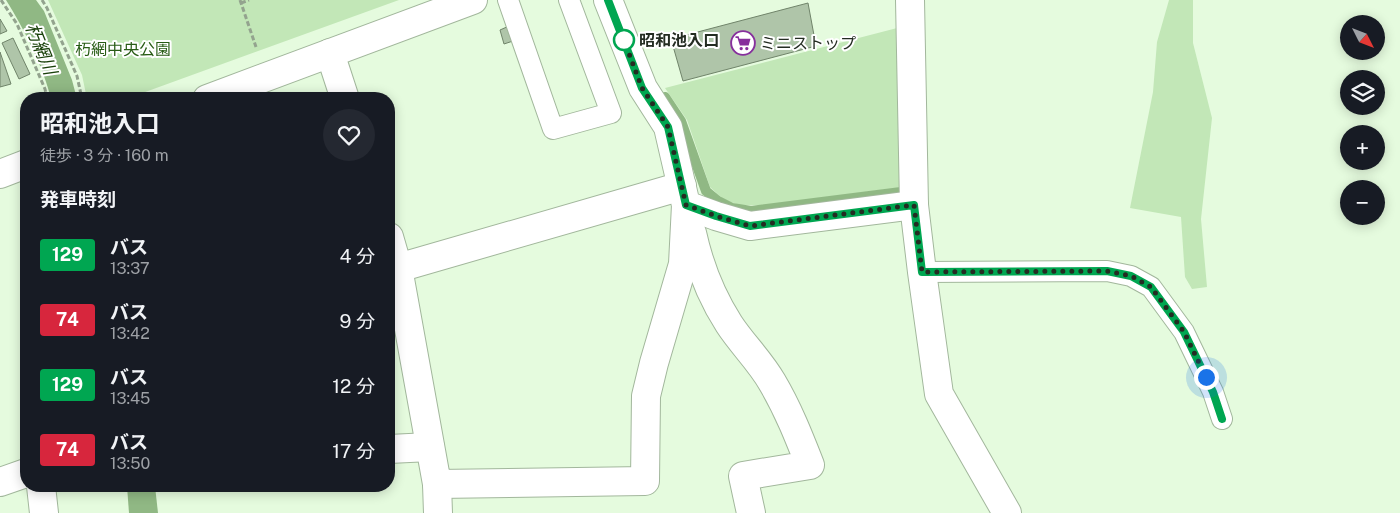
<!DOCTYPE html>
<html lang="ja">
<meta charset="utf-8">
<style>
body{margin:0;font-family:"Public Sans","Noto Sans JP",sans-serif;background:#242831;color:#f1f3f6;height:100vh;display:flex;flex-direction:column;font-size:19px;white-space:nowrap}
*{box-sizing:border-box;margin:0}
p{font-size:16px;color:#9ea1a6}
.icon{flex:none;width:28px;height:28px;fill:none;stroke:currentColor;stroke-width:2;stroke-linecap:round;stroke-linejoin:round}
.map{position:relative;flex:1;overflow:hidden}
.sheet{position:absolute;left:20px;top:92px;width:375px;height:400px;display:flex;flex-direction:column;background:#171b24;border-radius:20px;box-shadow:0 2px 12px #0003}
.sheet>*{flex:none}
.badge{padding:0 10px;border-radius:4px;font-size:18px;line-height:32px}
.needle{width:32px;rotate:132deg}
.fabs{position:absolute;left:1340px;top:15px;display:grid;gap:10px}
.fabs a{display:grid;place-items:center;width:45px;height:45px;border-radius:50%;background:#171b24;box-shadow:0 2px 12px #0003;font-size:25px}
.you{position:absolute;width:25px;height:25px;margin:-12px;border:4px solid #fff;border-radius:50%;background:#1a73e8;box-shadow:0 0 0 8px #1a73e833}
.map>.badge{position:absolute;translate:-50% -50%;box-shadow:0 0 0 2px #fff}
h2{padding:0 20px;font-size:19px;line-height:45px}
.round{display:grid;place-items:center;flex:none;width:52px;height:52px;border-radius:26px;background:#242831}
.headline{display:flex;align-items:center;justify-content:space-between;height:85px;padding:0 20px}
h1{font-size:24px;font-weight:700;line-height:38px}
ul{padding:0;list-style:none}
li{display:flex;align-items:center;gap:15px;height:65px;padding:0 20px}
li div{flex:1}
li b{display:block;font-size:19px}
li em{font-style:normal}
li .badge{min-width:55px;font-weight:700;text-align:center}
.map>svg:first-child{display:block}
</style>
<div class="map">
<svg width="1400" height="513" viewBox="0 0 1400 513">
<rect width="100%" height="100%" fill="#e5fbde"/>
<!-- green -->
<g fill="#c2e7b7">
<polygon points="48,0 399,0 126,99 87,99 82,75"/>
<polygon points="1169,0 1193,0 1193,43 1212,118 1201,219 1207,287 1192,289 1185,277 1181,217 1130,208 1153,92 1157,42"/>
<polygon points="901,27 905,187 764,205 739,205 723,199 710,187 687,120 665,88"/>
</g>
<!-- water -->
<g fill="#90b884">
<path d="M6 0H36L44 11 72 80 77 99H51C44 68 23 27 6 0Z"/>
<polygon points="127,486 155,486 158,513 129,513"/>
</g>
<g fill="none" stroke-linecap="round" stroke-linejoin="round">
<!-- stream -->
<polyline stroke="#90b884" stroke-width="10" points="665,97 681,121 706,191 718,201 732,208 751,211 901,192"/>
</g>
<!-- building -->
<g fill="#afc5a9" stroke="#70846a">
<polygon points="808,3 816,46 683,81 671,39"/>
<polygon points="0,19 7,31 0,34"/>
<polygon points="509,26 513,41 504,44 500,30"/>
<polygon points="13,38 30,74 19,79 2,43"/>
<polygon points="0,52 11,84 0,87"/>
</g>
<g fill="none" stroke-linecap="round" stroke-linejoin="round">
<!-- lane casing -->
<g stroke="#a2b79c" stroke-width="22">
<g id="lane">
<polyline points="508,0 553,129 611,113 569,0"/>
<polyline points="922,272 1107,271 1131,276 1151,287 1184,332 1213,392 1222,419"/>
</g>
</g>
<!-- street casing -->
<g stroke="#a2b79c" stroke-width="30">
<g id="street">
<polyline points="608,0 643,88 668,127 686,205 716,216 750,226 914,205"/>
<polyline points="910,0 914,205 922,272 939,394 1007,513"/>
<polyline points="330,53 345,99"/>
<path d="M692 233C699 265 711 296 729 324 742 344 760 361 772 382 788 409 799 437 810 465L743 476 751 513"/>
<polyline points="389,237 398,268 682,186"/>
<polyline points="389,270 398,268 437,484 645,481 646,396 654,363 683,264 686,205"/>
<polyline points="389,449 430,447"/>
<polyline points="0,482 26,473"/>
<polyline points="437,484 438,513"/>
<polyline points="41,486 44,513"/>
</g>
</g>
<!-- secondary casing -->
<g stroke="#a2b79c" stroke-width="30">
<g id="secondary">
<polyline points="207,99 473,0"/>
<polyline points="0,174 26,164"/>
</g>
</g>
<!-- path -->
<g stroke="#93a38e" stroke-width="3" stroke-dasharray="5 2.5" stroke-linecap="butt">
<polyline points="1,0 17,24 45,89 47,99"/>
<polyline points="42,0 47,8 77,76 82,99"/>
<polyline points="240,0 256,47"/>
<polyline points="241,3 249,0"/>
</g>
<!-- lane -->
<use href="#lane" stroke="#fff" stroke-width="20"/>
<!-- street -->
<use href="#street" stroke="#fff" stroke-width="28"/>
<!-- secondary -->
<use href="#secondary" stroke="#fff" stroke-width="28"/>
</g>
<g fill="none" stroke-linecap="round" stroke-linejoin="round">
<!-- line casing -->
<g stroke="#fff" stroke-width="11">
<polyline id="line" points="608,0 642,88 668,127 686,205 716,216 750,226 914,205 922,272 1107,271 1131,276 1151,287 1184,332 1213,392 1222,419"/>
</g>
<!-- line -->
<use href="#line" stroke="#00a651" stroke-width="8"/>
<!-- walk -->
<polyline stroke="#242c22" stroke-width="5" stroke-dasharray="0 9" points="624,40 622,35 642,88 668,127 686,205 716,216 750,226 914,205 922,272 1107,271 1131,276 1151,287 1184,332 1206,377"/>
</g>
<!-- icons -->
<defs>
<g id="supermarket-ring" transform="scale(1.25)"><circle r="9.5" fill="#fff" stroke="#862f9c" stroke-width="1.5"/><path d="M-6-5.5h2.5l.6 2H6L4.5 2H-2.5L-4.4-4H-6ZM-1.5 3.2a1.3 1.3 0 1 0 .1 0ZM3 3.2a1.3 1.3 0 1 0 .1 0Z" fill="#862f9c"/></g>
</defs>
<g fill-rule="evenodd">
<use href="#supermarket-ring" x="743" y="43"/>
</g>
<!-- markers -->
<circle fill="#fff" stroke="#00a651" stroke-width="2.5" cx="624" cy="40" r="10"/>
<g text-anchor="middle" stroke-width="4" stroke-linejoin="round" paint-order="stroke">
<!-- stop labels -->
<g font-size="16" font-weight="bold" fill="#242c22" stroke="#fff" text-anchor="start">
<text x="639" y="46">昭和池入口</text>
</g>
<!-- poi labels -->
<g font-size="16" fill="#242c22" stroke="#fff" text-anchor="start">
<text x="760" y="49">ミニストップ</text>
</g>
<!-- park labels -->
<g font-size="16" fill="#285c15" stroke="#fff">
<text x="123" y="55">朽網中央公園</text>
</g>
<!-- water labels -->
<g font-size="18" font-style="italic" fill="#19400a" stroke="#fff">
<text transform="translate(41 49) rotate(68)" y="6">朽網川</text>
</g>
</g>
</svg>
<div class="fabs">
<a><svg class="needle" viewBox="-14 -14 28 28"><path d="M0-13l5 13h-10z" fill="#e53935"/><path d="M0 13l5-13h-10z" fill="#9ea1a6"/></svg></a>
<a><svg class="icon" aria-label="layers" viewBox="0 0 24 24"><path d="M12 4l9 5-9 5-9-5zM3 14l9 5 9-5"/></svg></a>
<a>+</a>
<a>−</a>
</div>
<div class="you" style="left:1206px;top:377px"></div>
<section class="sheet">
<div class="headline"><div><h1>昭和池入口</h1><p>徒歩 · 3 分 · 160 m</p></div><a class="round"><svg class="icon" aria-label="heart" viewBox="0 0 24 24"><path d="M12 20l-8-8c-3-5 5-10 8-4 3-6 11-1 8 4z"/></svg></a></div>
<h2>発車時刻</h2>
<ul>
<li><span class="badge" style="background:#00a651;color:#fff">129</span><div><b>バス</b><p>13:37</p></div><em>4 分</em></li>
<li><span class="badge" style="background:#d7263d;color:#fff">74</span><div><b>バス</b><p>13:42</p></div><em>9 分</em></li>
<li><span class="badge" style="background:#00a651;color:#fff">129</span><div><b>バス</b><p>13:45</p></div><em>12 分</em></li>
<li><span class="badge" style="background:#d7263d;color:#fff">74</span><div><b>バス</b><p>13:50</p></div><em>17 分</em></li>
</ul>
</section>
</div>
